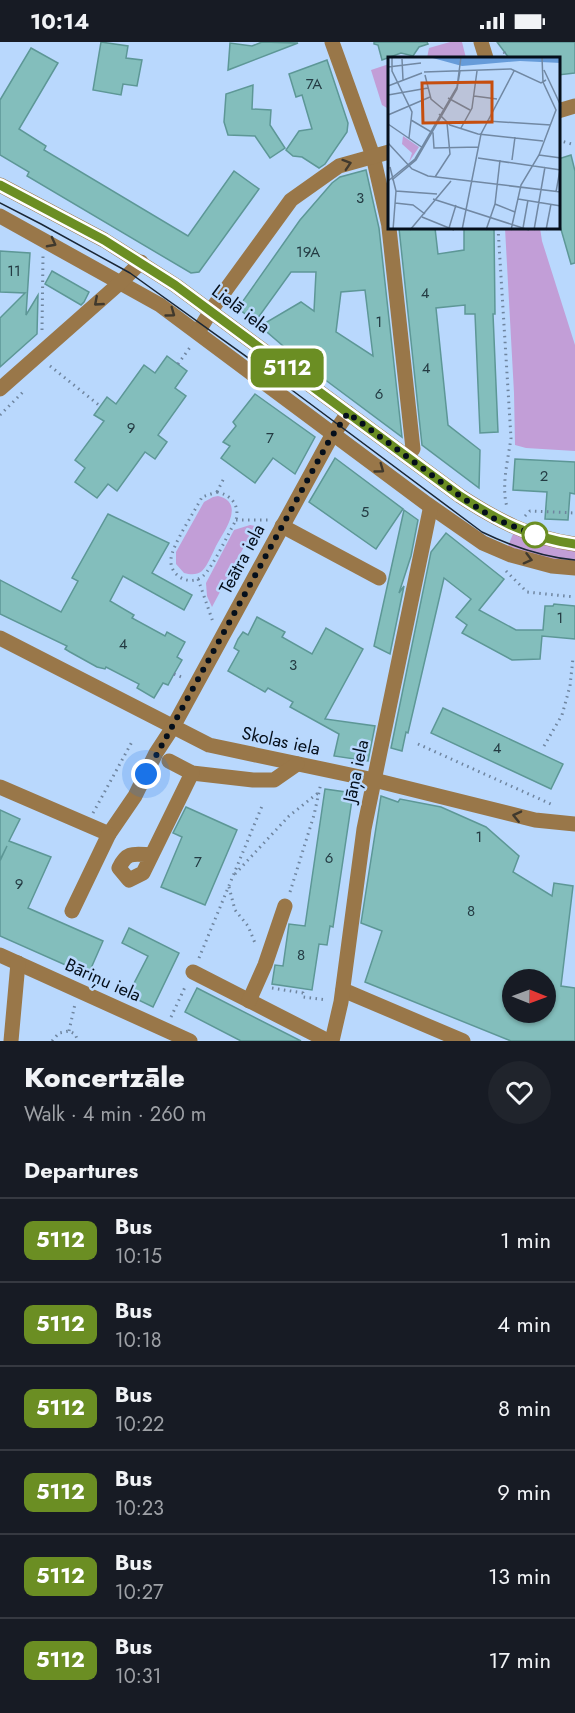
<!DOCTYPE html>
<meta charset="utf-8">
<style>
body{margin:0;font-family:Jost,sans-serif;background:#20242c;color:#f1f3f6;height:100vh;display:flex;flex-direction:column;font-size:22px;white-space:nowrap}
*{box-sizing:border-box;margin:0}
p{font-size:20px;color:#9ea1a6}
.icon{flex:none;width:33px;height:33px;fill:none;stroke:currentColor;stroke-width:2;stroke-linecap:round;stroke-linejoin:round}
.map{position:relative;height:999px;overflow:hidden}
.panel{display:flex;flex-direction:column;background:#171b24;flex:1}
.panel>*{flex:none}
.badge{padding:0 12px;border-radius:9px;font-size:21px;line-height:39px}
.needle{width:39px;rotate:91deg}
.buttons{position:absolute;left:502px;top:927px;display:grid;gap:12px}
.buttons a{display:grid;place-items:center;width:54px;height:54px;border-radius:50%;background:#171b24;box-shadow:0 2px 4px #0004;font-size:30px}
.you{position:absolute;width:30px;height:30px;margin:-15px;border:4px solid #fff;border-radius:50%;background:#1a73e8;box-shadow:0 0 0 9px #1a73e833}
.map>.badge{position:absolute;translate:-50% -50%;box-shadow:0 0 0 3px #fff}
h2{padding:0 24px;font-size:22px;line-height:54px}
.round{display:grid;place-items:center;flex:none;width:63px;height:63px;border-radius:32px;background:#20242c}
.head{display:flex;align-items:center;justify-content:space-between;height:102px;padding:0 24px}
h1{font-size:28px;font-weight:800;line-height:45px}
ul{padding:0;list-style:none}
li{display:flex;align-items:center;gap:18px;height:84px;padding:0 24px;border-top:2px solid #363941}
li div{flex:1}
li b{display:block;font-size:22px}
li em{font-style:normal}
li .badge{min-width:66px;font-weight:700;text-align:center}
.status{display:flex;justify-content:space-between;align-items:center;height:42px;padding:0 30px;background:#171b24;direction:ltr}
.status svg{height:16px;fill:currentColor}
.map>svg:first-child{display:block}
</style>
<div class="status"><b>10:14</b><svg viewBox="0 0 49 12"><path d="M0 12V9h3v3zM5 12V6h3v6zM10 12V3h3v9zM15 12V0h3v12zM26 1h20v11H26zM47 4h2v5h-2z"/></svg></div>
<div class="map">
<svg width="575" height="999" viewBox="0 0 575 999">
<rect width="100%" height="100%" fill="#b9d8fd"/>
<!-- green -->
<g fill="#c29ed7">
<polygon points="450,0 462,0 466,16 427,16 429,6"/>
<polygon points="389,22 389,65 387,66 382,63 371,28"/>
<polygon points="505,186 540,186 542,199 575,303 575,409 526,406 515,403 514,351"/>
<path d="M218 454C246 461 224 489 216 504 212 512 208 523 202 529 197 533 191 533 184 531L176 522V510L204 460 213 455Z"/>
<polygon points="250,483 255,484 212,565 207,554 206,541 234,488"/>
<polygon points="513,492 575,506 575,522 550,519 508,504"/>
</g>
<!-- building -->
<g fill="#83bebc" stroke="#5d9796" stroke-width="1.5" fill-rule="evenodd">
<polygon points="101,0 128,4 126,16 142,18 137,44 123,42 121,53 93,48"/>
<polygon points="262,0 298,1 228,28 230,1 252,4"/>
<polygon points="374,0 427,0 428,2 419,5 413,14 401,11 382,18 378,3 374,2"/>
<polygon points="497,0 575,0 575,31 558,33 558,16 509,16"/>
<polygon points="31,6 58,21 19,87 46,104 44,108 188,194 234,129 259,147 199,230 191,231 27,134 29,130 0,113 0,58"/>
<polygon points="327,18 348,81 347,90 325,122 319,126 302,115 293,114 286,108 299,89 312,87 302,53 296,55 289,32"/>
<polygon points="253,43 252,67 271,68 270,83 285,106 270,116 255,94 228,93 224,80 226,52"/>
<polygon points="571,113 575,129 575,221 571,222 558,177 558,117"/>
<path d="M366 128 379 186 402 395 304 322 260 284 301 260 314 269 316 230H291L255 280 238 266 300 178 332 141 340 135ZM365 248 373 314 336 290 341 250Z"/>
<polygon points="399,186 435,186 438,212 464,208 464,186 494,186 495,272 493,272 498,390 480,391 475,272 465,272 465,263 436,266 448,383 480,408 479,446 422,403"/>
<polygon points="0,209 30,211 26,273 38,253 37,292 0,325 0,276 25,251 0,250"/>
<polygon points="52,229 89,250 84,260 81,263 45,242"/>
<polygon points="167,314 187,329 175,346 186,354 158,393 167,400 155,417 145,410 117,449 108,442 97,456 75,440 85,426 75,418 104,379 94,373 107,355 116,362 144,323 155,331"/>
<polygon points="255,352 315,395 295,432 273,416 255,441 221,416 230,404 223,400 236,384 233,380"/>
<polygon points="335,416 403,467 376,507 309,460"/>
<polygon points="515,417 575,420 575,452 570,451 568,478 545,477 547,450 513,448"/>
<polygon points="404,468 418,478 411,514 399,551 404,544 390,612 374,604"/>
<polygon points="108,472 169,501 152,531 192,553 184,568 123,534 110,559 134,573 132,576 165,594 167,590 185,600 177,615 182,618 174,632 168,643 163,641 154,656 137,646 139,642 106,625 105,627 97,625 70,610 65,607 67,604 0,572 0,538 61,570 78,539 72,536"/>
<polygon points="446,491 504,537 479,568 516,588 543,588 545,564 553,564 554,562 575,564 575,597 542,594 540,617 512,618 462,591 467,583 456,575 471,557 444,536 408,691 406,690 402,709 391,706 431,510"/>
<polygon points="257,575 285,590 282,595 312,612 326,586 363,607 325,677 375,684 368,719 334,714 339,692 290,665 293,660 268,646 265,650 228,629 239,609 234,606 238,597 243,590 248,593"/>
<polygon points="443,666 563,722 551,747 431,691"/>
<polygon points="325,747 353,751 333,885 330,884 327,903 319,902 312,948 272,942 275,923 283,924 289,882 305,884"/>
<path d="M381 754 398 760 400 757 441 765 486 785 519 814 513 830 552 854 554 841 573 844 561 944 575 946V999H511L365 940 382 889 361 881ZM513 938H546V970H513Z"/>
<polygon points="186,765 237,788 205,863 161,845 182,795 173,791"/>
<polygon points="0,768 20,777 9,799 51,815 28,866 103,899 88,933 0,894 0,819 7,804 0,818"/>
<polygon points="129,886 179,911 153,965 128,953 148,914 122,901"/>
<polygon points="197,946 301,999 241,999 185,970"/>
</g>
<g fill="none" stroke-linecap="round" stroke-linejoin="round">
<!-- path -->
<g stroke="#6f859f" stroke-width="3" stroke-dasharray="1.5 4.5" stroke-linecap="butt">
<polyline points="504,10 507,16"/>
<polyline points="558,98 575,103"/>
<path d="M498 186 511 396C508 418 501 444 507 465"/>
<polyline points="42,288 43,214"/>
<polyline points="178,322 191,304"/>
<polyline points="50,324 100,364"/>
<polyline points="0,373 25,348"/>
<path d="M217 450C231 453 240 463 236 478 228 492 213 525 203 534 190 545 169 534 171 517 172 503 195 469 202 455Z"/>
<polyline points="217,450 225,434"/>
<polyline points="525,474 530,469 575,471"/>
<polyline points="236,478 270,478"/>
<polyline points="506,529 527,550 575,555"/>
<polyline points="198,537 213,580"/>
<polyline points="174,632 184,636"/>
<polyline points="418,702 553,763"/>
<polyline points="544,704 562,673 570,644 573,616"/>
<polyline points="93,771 133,698"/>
<polyline points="235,832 289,774 318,751"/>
<polyline points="229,845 235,868 248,884 255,901"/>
<polyline points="290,850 314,773 321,741"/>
<polyline points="199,916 262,764"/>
<polyline points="272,946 303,951 303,955 327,958"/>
<polyline points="171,975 186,943"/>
<polyline points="69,989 75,962"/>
<polyline points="52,999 59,991 69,989 75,992 78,999"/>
</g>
<!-- minor -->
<g stroke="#997749" stroke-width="15">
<polyline points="332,0 373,114 389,184"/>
<polyline points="481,0 486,16"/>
<polyline points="558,69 575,64"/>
<path d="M0 143 104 198 175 243 460 454C497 478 530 496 575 502"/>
<polyline points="0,174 160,263 427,462 483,501 511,513 552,524 575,526"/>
<polyline points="389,186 413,407"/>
<polyline points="198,290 214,264 291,158 339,124 389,110"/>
<polyline points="0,347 121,240 141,220"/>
<polyline points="282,484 379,536"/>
<polyline points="0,596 209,703 374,738 535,778 575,782"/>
<polyline points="169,719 192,731 253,738 274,738 297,722"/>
<polyline points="0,745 109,792 135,754 156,711 173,685 330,397 348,371"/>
<path d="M151 813C134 812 127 809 119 826L129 838 143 831 192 731"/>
<polyline points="72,869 109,792"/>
<polyline points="0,913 190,999"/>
<polyline points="193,930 328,999"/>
<polyline points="343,948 463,999"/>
<polyline points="249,959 265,923 285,864"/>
<polyline points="11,999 18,921"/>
<polyline points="332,999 341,960 364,787 430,468"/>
</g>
<!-- tram -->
<path stroke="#1a2736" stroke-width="1.5" d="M0 161 41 182 130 231 265 328 482 490C511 504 543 515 575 518"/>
</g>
<!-- one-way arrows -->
<defs><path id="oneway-chevron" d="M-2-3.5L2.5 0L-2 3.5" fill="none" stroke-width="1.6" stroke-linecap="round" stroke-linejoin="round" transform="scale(1.5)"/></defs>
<g stroke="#40392d">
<use href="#oneway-chevron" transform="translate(347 122) rotate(-18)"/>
<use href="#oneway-chevron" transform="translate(52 201) rotate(28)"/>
<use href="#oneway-chevron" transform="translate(98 260) rotate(139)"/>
<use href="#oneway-chevron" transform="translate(171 271) rotate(36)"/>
<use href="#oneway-chevron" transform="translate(380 427) rotate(36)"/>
<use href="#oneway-chevron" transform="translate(528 517) rotate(15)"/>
<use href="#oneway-chevron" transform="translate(517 774) rotate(-167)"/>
</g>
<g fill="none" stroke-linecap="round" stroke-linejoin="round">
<!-- line casing -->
<g stroke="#fff" stroke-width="14">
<path id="line" d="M0 143 104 198 175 243 460 454C497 478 530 496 575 502"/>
</g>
<!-- line -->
<use href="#line" stroke="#6b8e23" stroke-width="9"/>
<!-- walk -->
<polyline stroke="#050f1b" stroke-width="6" stroke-dasharray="0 10.8" points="146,732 330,397 348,371 460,454 493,476 535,493"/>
</g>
<!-- markers -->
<circle fill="#fff" stroke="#6b8e23" stroke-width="3" cx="535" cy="493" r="12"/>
<g text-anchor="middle" stroke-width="5" stroke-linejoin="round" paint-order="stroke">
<!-- number labels -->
<g font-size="15" fill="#243b43">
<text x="314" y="47">7A</text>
<text x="360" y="161">3</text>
<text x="308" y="215">19A</text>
<text x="14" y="234">11</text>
<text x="425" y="256">4</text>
<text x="379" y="285">1</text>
<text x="426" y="331">4</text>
<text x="379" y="357">6</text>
<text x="131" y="391">9</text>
<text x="270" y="401">7</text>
<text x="544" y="439">2</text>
<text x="365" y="475">5</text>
<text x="560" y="581">1</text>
<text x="123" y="607">4</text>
<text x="293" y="628">3</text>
<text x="497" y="711">4</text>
<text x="479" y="800">1</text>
<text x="329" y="821">6</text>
<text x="198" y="825">7</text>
<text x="19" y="847">9</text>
<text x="471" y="874">8</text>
<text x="301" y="918">8</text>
</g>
<!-- street labels -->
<g font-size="18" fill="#050f1b" stroke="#b9d8fd">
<text transform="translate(241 267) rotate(37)" y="6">Lielā iela</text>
<text transform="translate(242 517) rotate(-62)" y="6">Teātra iela</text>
<text transform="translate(281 699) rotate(12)" y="6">Skolas iela</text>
<text transform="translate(356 729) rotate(-78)" y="6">Jāņa iela</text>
<text transform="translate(103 938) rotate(24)" y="6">Bāriņu iela</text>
</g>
</g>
<!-- overview -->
<g transform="translate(388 15)">
<rect width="172" height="172" fill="#b9d8fd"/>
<path d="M15 79 31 90 21 105 24 96 14 87Z" fill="#c29ed7"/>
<path d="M41 0H172L173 6 132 4 74 9Z" fill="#669bd9"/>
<path fill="none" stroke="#7188a3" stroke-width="1.5" d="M4 0V14L24 55 21 81M14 2 15 23M0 10 33 6M156 13 173 49M36 15 123 12 153 26 158 23M37 18 43 42 55 52M0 29 34 16M0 38 40 31M86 39 109 42M60 41 82 53M51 57 62 68 90 77 155 84M0 58 42 40M23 63 45 76 46 91 91 90M99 64 163 68M0 67 35 91M73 71 84 51 89 14M0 86 24 112 40 119 173 135M151 98 173 101M90 101 173 113M124 103 127 80M2 110 8 134 49 137M47 120 62 97 59 66M4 123 28 103 69 32 72 14M0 124 27 102 69 30 73 0M168 135 172 113M45 142 141 173M130 142 173 149M7 146 25 148 37 157M107 147 127 155M34 160 66 173M61 171 68 148M135 171 140 143M5 173 8 134M22 173 63 124M74 173 93 77 126 14M98 173 107 147 112 103M123 173 133 128 151 98 168 53 155 25 154 0M146 173 157 110M158 173 163 147"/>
<path fill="#c64e0e" fill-opacity="0.15" stroke="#c64e0e" stroke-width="3" d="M104 25V65L35 66 34 26Z"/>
<rect width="172" height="172" fill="none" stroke="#050f1b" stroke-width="3"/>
</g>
</svg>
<div class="buttons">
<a><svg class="needle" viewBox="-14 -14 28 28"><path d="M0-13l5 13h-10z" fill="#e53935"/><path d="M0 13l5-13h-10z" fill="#9ea1a6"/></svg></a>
</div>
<div class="you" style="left:146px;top:732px"></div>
<b class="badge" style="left:287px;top:326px;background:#6b8e23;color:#fff">5112</b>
</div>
<section class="panel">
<div class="head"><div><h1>Koncertzāle</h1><p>Walk · 4 min · 260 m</p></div><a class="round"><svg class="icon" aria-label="heart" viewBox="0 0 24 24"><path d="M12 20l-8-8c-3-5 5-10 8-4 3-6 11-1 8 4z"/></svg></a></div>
<h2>Departures</h2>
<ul>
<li><span class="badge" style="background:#6b8e23;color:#fff">5112</span><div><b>Bus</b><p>10:15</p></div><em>1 min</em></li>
<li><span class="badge" style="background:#6b8e23;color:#fff">5112</span><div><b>Bus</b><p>10:18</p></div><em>4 min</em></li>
<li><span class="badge" style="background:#6b8e23;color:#fff">5112</span><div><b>Bus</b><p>10:22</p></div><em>8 min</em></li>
<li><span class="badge" style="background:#6b8e23;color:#fff">5112</span><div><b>Bus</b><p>10:23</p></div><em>9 min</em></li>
<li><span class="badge" style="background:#6b8e23;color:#fff">5112</span><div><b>Bus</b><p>10:27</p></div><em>13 min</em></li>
<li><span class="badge" style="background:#6b8e23;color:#fff">5112</span><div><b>Bus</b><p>10:31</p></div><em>17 min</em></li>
</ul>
</section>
